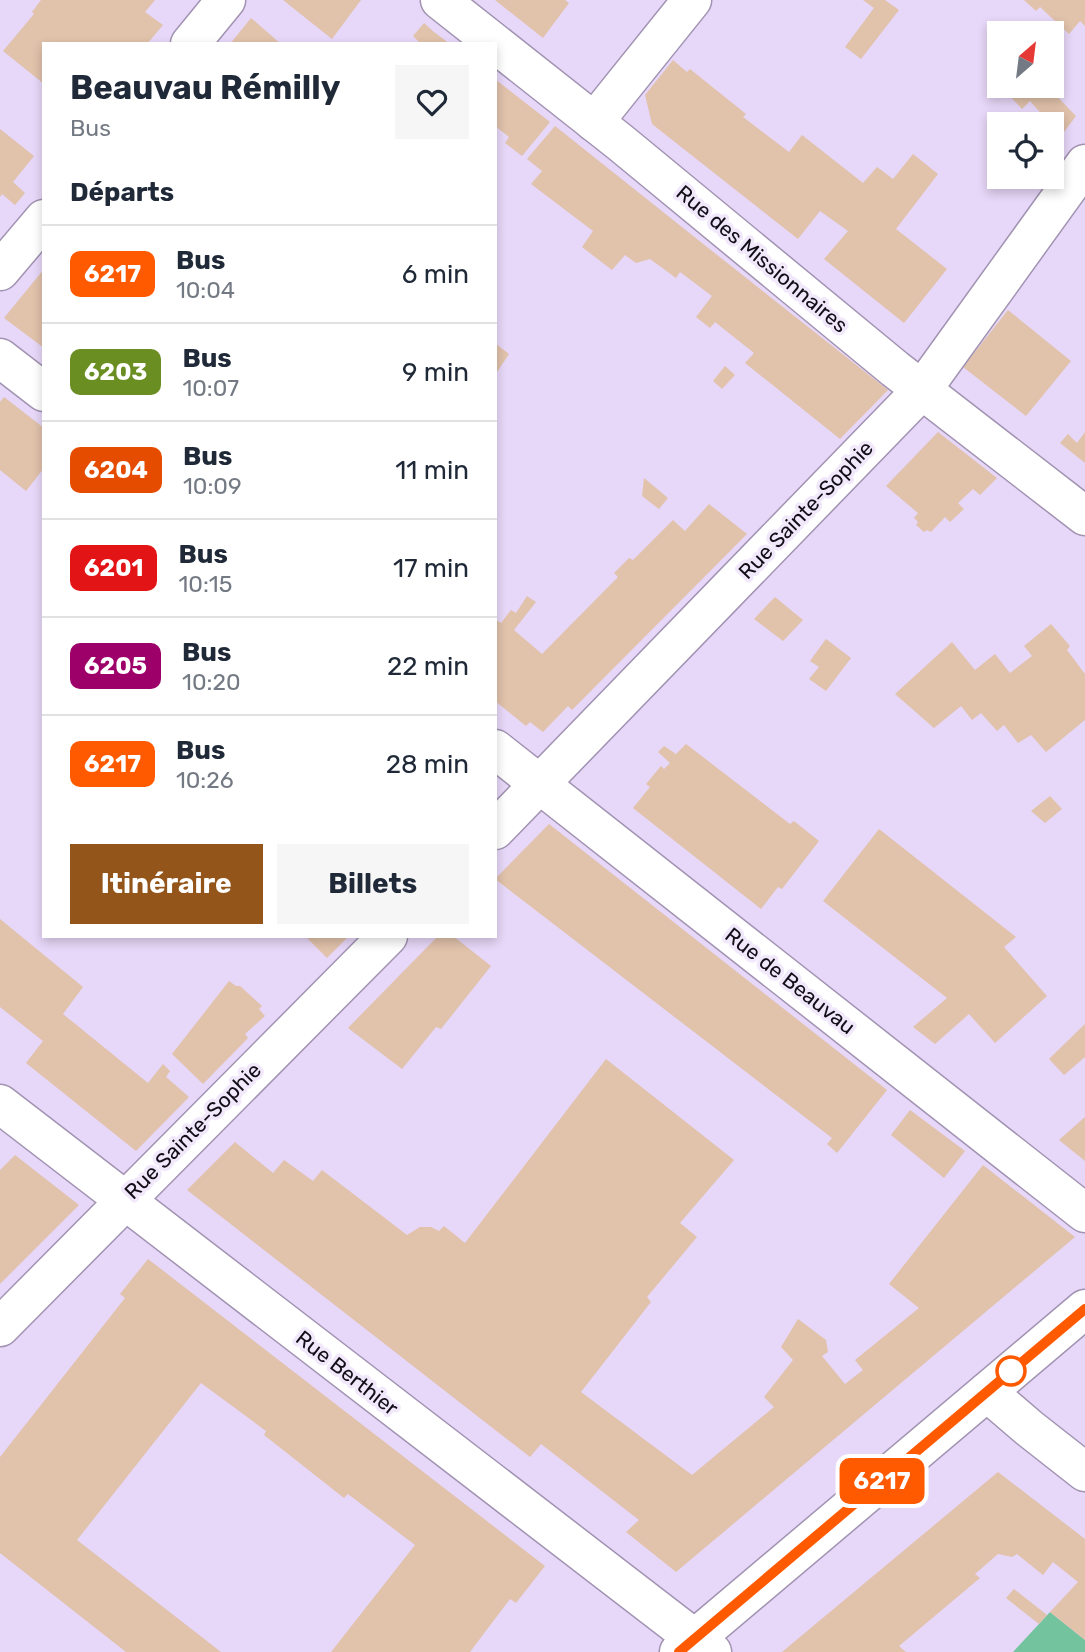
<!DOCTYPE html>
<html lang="fr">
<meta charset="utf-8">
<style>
body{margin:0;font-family:Rubik,sans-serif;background:#f6f6f7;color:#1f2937;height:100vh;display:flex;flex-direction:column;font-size:26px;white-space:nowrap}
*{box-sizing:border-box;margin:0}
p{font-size:23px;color:#747a83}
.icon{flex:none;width:38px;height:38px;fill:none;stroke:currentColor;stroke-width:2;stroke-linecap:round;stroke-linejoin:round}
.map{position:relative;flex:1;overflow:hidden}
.drawer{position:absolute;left:42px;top:42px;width:455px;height:896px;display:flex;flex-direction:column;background:#fff;border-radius:0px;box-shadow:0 4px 10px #0003}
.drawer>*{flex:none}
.badge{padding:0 14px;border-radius:10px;font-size:24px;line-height:46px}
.needle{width:46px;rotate:28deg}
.buttons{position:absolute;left:987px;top:21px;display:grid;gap:14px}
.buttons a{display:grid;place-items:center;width:77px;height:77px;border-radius:0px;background:#fff;box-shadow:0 4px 10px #0003;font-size:35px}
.map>.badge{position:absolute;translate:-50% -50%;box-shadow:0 0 0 4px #fff}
h2{padding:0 28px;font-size:26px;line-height:63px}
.round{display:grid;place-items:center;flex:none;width:74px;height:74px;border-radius:0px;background:#f6f6f7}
.summary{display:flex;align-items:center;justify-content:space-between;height:119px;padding:0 28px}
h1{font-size:33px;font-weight:700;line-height:52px}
.button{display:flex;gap:14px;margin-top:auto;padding:14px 28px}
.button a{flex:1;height:80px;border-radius:0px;background:#935519;color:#fff;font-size:28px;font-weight:700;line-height:80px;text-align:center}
.button a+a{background:#f6f6f7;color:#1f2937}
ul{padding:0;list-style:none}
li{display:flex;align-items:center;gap:21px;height:98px;padding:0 28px;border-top:2px solid #e0e1e3}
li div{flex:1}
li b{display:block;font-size:26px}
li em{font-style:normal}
li .badge{min-width:77px;font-weight:700;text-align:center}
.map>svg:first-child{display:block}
</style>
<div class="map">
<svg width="1085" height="1652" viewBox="0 0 1085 1652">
<rect width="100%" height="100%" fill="#e7d7f8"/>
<!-- green -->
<polygon fill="#73c39e" points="1050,1612 1085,1640 1085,1652 1013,1652"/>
<!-- building -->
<g fill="#e1c2ab">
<polygon points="41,0 155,0 145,12 163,25 147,44 44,44 44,84 3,51 34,14 32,12"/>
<polygon points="283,0 361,0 332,39"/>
<polygon points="495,0 565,0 569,3 543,38"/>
<polygon points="863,0 885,0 899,10 861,59 845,47 874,8"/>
<polygon points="1024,0 1085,0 1085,26 1080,21 1069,34 1040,7 1036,11"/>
<polygon points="251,18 281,44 230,44"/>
<polygon points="424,23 434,32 450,44 421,44 413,36"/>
<polygon points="673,60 687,72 690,69 746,114 743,117 789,152 802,135 863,183 877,167 893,179 913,154 938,174 896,229 947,269 904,323 824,259 848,231 820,211 798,239 652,124 645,95"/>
<polygon points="495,79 550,122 522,156 505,143 509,137 495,126"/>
<polygon points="1008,86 1047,86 1076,116 1061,136 1030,101 1022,109 1004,90"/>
<polygon points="555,126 702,243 888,390 840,439 745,363 754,353 715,322 710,328 696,317 712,296 680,272 676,278 650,259 636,263 625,255 612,270 582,247 593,231 531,184 542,171 527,159"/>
<polygon points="0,129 34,156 13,182 25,193 15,205 2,194 0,197"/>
<polygon points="44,269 44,348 4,318"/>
<polygon points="1008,310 1071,361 1026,416 963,367"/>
<polygon points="495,343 509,354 495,375"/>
<polygon points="725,366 735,375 722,389 713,381"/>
<polygon points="4,397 44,428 44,468 26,491 0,470 0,402"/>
<polygon points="938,432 997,478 980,495 973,489 958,503 964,509 950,522 945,517 931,532 927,530 924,532 916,525 918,522 914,518 918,513 886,486"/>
<polygon points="1085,432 1085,463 1060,443 1068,434 1077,443"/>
<polygon points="644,478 668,498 659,509 642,496"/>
<polygon points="709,504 747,534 572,710 568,706 543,732 530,722 526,726 495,701 495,619 501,623 511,610 516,613 527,596 536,602 514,630 542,654 618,577 614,573 629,558 633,560 673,520 685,531"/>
<polygon points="775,597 803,620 783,641 754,619"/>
<polygon points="1051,624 1070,646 1067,650 1085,674 1085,720 1046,752 1031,735 1018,743 1004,725 997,731 981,713 972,720 961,706 934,728 895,694 952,642 975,670 995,654 1010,673 1032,656 1024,646"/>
<polygon points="826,639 851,658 826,691 809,679 819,667 810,661"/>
<polygon points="686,744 790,824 794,821 819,841 782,889 778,887 761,909 633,808 650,787 646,784 661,766 664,769 670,763 658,752 664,746 676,754"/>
<polygon points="1050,796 1062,809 1045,823 1031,811"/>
<polygon points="549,824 887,1090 837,1153 827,1144 832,1138 495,879"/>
<polygon points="879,829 1016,937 1004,947 1047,996 995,1043 969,1014 935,1044 913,1027 947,998 823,901"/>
<polygon points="0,919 83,987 63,1014 148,1083 163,1064 170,1071 166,1077 189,1097 136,1151 26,1063 43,1041 0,1007"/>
<polygon points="305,936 349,936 327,958"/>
<polygon points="438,936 453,936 491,966 441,1029 436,1027 402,1069 348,1028"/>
<polygon points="229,981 236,986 240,986 262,1006 259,1009 265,1016 245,1034 248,1038 203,1084 172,1054"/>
<polygon points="1085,1024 1085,1057 1064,1075 1049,1059"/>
<polygon points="606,1059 734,1160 680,1223 697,1237 647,1297 651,1302 581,1392 692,1475 774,1407 764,1397 793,1360 781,1347 798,1319 826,1340 828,1352 822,1356 845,1384 863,1370 855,1360 919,1308 889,1284 983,1165 1075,1237 676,1572 626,1532 639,1520 541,1444 530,1457 187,1190 235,1142 273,1173 284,1160 313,1181 322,1170 407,1235 420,1227 431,1227 439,1231 444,1226 465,1243"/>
<polygon points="910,1110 965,1151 944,1178 891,1135"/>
<polygon points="1085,1117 1085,1161 1059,1140"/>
<polygon points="15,1155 79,1205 0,1284 0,1170"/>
<polygon points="148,1259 545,1566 516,1603 510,1599 470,1652 331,1652 415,1545 348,1494 344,1498 264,1435 266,1431 201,1383 77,1540 221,1652 126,1652 0,1553 0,1457 125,1298 120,1294"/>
<polygon points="998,1472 1085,1539 1085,1640 1050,1612 1078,1582 1053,1562 1043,1575 1017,1554 1012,1557 998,1554 975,1574 980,1578 899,1646 906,1652 782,1652"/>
<polygon points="1014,1589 1047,1615 1039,1624 1006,1598"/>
</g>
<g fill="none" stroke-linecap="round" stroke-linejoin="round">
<!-- minor casing -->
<g stroke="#a193b1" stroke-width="41">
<g id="minor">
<polyline points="440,0 621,143 895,369 1085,516"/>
<polyline points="190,44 226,0"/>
<polyline points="594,122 692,0"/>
<polyline points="0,271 44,219"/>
<polyline points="0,358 44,392"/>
<polyline points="495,749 1085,1213"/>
<polyline points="495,830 922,390 1085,164"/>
<polyline points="0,1104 712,1652"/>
<polyline points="0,1327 388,936"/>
<polyline points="987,1392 1029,1428 1085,1472"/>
</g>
</g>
<!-- major casing -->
<g stroke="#a193b1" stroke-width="41">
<polyline id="major" points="679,1652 1085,1309"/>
</g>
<!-- minor -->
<use href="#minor" stroke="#fff" stroke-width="38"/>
<!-- major -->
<use href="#major" stroke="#fff" stroke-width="38"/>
</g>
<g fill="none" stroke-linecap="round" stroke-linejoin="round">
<!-- line casing -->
<g stroke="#fff" stroke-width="16">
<polyline id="line" points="679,1652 1085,1309"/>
</g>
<!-- line -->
<use href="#line" stroke="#ff5a00" stroke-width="10"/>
</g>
<!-- markers -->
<circle fill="#fff" stroke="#ff5a00" stroke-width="3.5" cx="1011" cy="1371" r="14"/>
<g text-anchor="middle" stroke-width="7" stroke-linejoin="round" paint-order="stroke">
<!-- street labels -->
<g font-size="21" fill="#120d17" stroke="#f1e8fb">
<text transform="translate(762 259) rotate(40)" y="7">Rue des Missionnaires</text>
<text transform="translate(806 510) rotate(-46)" y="7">Rue Sainte-Sophie</text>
<text transform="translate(790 981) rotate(38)" y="7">Rue de Beauvau</text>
<text transform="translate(193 1131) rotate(-45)" y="7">Rue Sainte-Sophie</text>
<text transform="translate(347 1373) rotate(38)" y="7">Rue Berthier</text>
</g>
</g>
</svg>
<div class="buttons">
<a><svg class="needle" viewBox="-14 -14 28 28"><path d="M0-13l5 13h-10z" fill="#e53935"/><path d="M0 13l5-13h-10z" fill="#747a83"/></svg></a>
<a><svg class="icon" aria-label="locate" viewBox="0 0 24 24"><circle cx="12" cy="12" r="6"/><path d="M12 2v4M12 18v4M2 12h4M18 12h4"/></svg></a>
</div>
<b class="badge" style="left:882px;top:1481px;background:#ff5a00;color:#fff">6217</b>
<section class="drawer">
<div class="summary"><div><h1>Beauvau Rémilly</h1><p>Bus</p></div><a class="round"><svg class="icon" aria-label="heart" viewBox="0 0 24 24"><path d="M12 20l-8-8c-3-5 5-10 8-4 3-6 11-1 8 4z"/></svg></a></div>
<h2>Départs</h2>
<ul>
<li><span class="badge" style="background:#ff5a00;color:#fff">6217</span><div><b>Bus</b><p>10:04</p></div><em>6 min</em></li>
<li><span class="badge" style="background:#6b8e23;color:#fff">6203</span><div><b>Bus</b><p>10:07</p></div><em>9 min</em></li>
<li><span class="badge" style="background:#e54c00;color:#fff">6204</span><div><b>Bus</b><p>10:09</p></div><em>11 min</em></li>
<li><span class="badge" style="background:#e21416;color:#fff">6201</span><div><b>Bus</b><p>10:15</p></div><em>17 min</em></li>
<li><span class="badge" style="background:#9e006a;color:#fff">6205</span><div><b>Bus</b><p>10:20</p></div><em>22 min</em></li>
<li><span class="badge" style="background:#ff5a00;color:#fff">6217</span><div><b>Bus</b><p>10:26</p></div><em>28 min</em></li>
</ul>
<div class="button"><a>Itinéraire</a><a>Billets</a></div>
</section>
</div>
